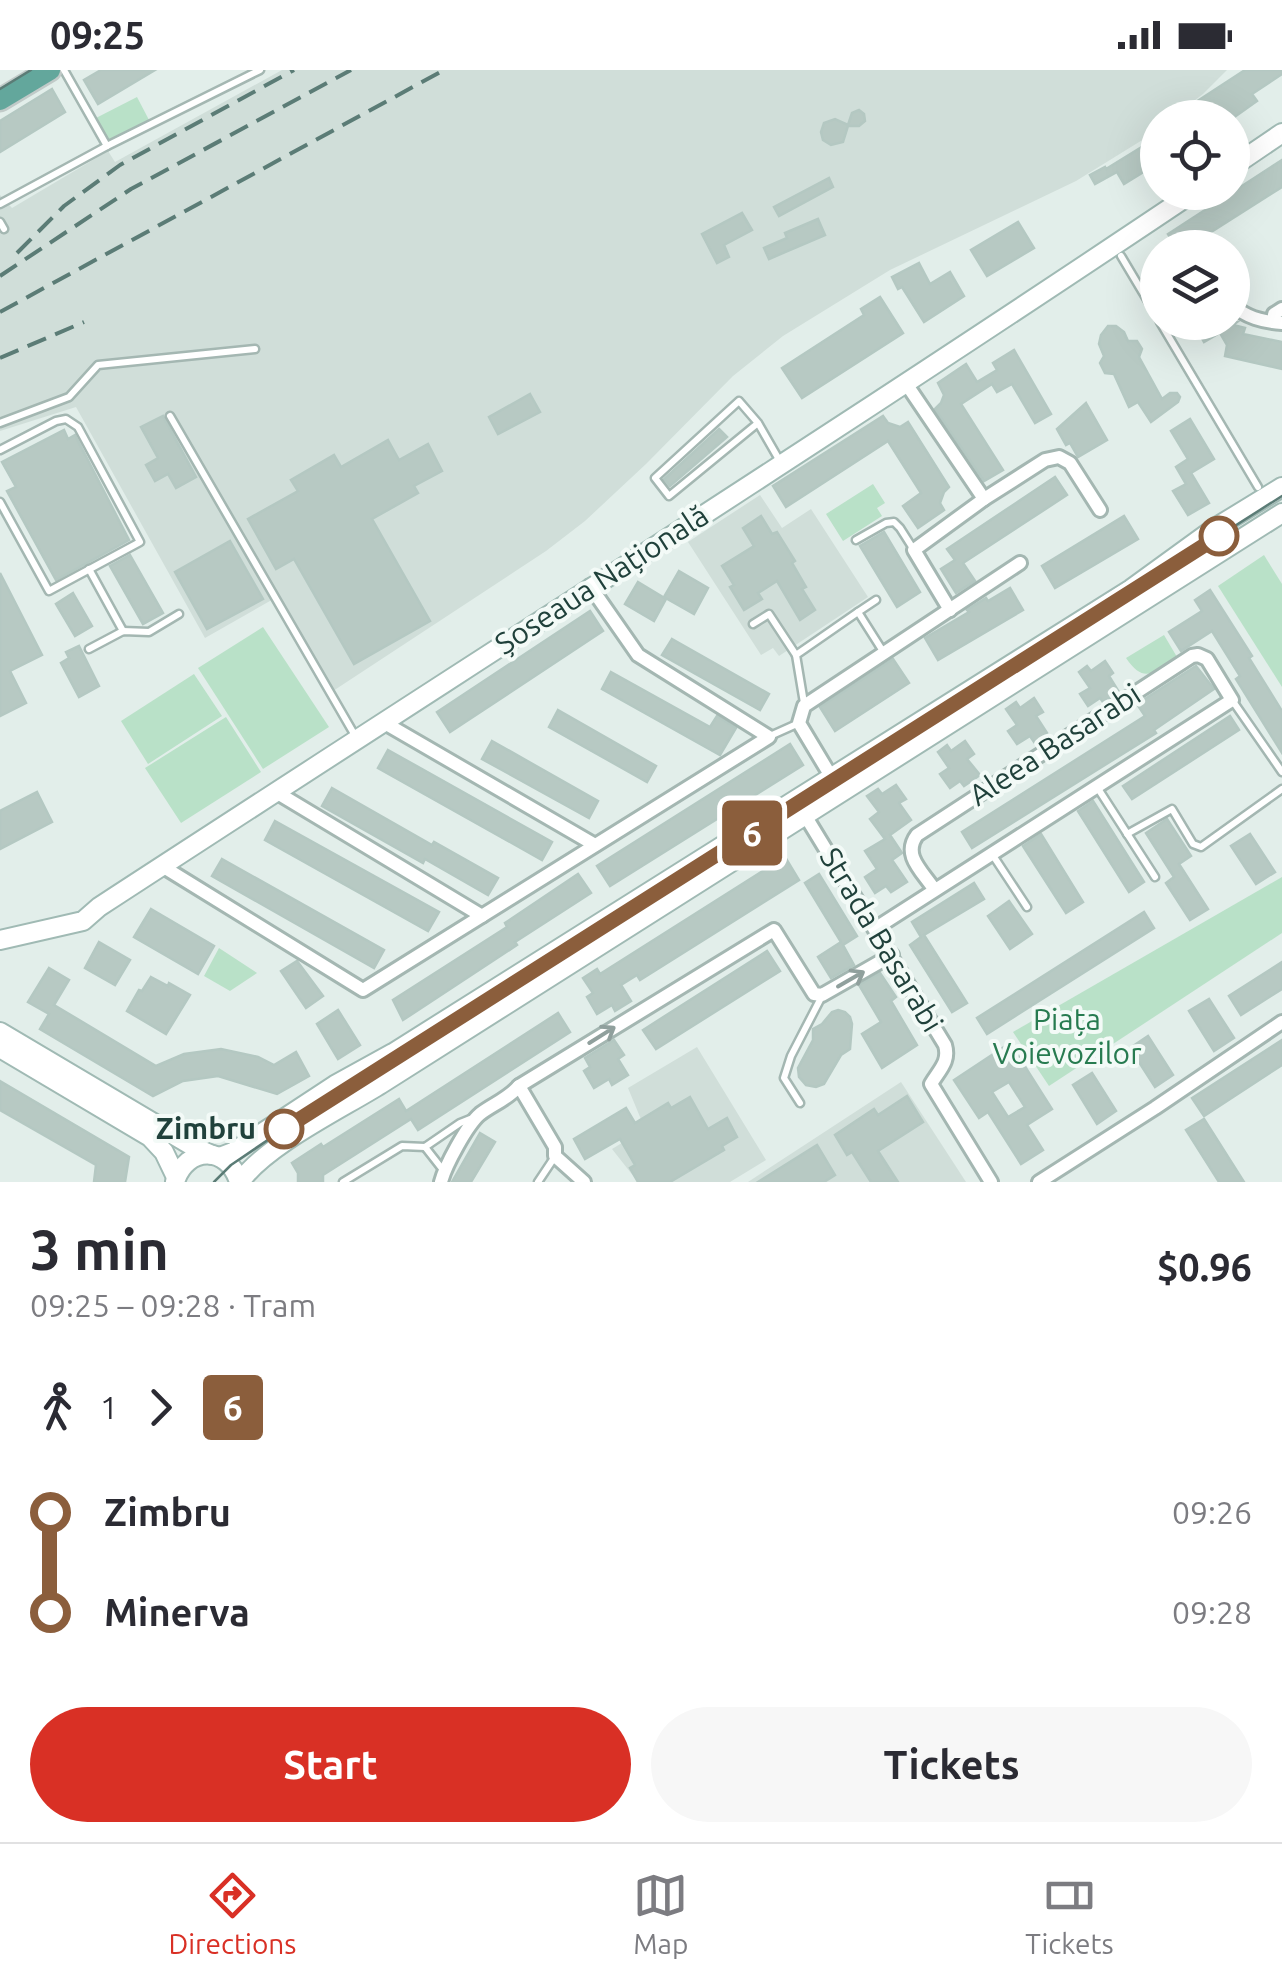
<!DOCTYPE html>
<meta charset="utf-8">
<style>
body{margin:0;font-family:Ubuntu,sans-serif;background:#f7f7f7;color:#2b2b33;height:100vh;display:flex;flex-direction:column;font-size:38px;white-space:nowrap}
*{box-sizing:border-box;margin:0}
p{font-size:32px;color:#7c7c81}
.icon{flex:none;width:55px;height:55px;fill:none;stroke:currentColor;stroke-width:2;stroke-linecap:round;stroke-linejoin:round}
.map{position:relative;height:1112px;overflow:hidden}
.drawer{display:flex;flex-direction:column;background:#fff;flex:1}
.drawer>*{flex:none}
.badge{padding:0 20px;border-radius:8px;font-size:35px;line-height:65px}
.tools{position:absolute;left:1140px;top:30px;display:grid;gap:20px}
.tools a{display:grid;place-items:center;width:110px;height:110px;border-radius:50%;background:#fff;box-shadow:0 10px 40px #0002;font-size:50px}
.map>.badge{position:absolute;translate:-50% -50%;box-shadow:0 0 0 5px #fff}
.legs{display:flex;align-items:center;gap:15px;height:110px;padding:0 30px;font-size:32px}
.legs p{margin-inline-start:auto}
.overview{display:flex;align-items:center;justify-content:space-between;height:170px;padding:0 30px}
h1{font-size:55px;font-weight:600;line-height:75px}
.button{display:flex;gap:20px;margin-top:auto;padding:20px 30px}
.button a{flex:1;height:115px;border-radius:60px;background:#d93025;color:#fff;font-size:40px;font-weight:600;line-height:115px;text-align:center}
.button a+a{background:#f7f7f7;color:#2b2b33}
ul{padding:0 30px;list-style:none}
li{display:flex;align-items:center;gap:35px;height:100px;font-size:38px}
li i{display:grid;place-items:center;width:15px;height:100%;margin:0 12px;background:currentColor}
li i::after{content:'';width:25px;height:25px;margin:-12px;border:8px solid;border-radius:50%;background:#fff}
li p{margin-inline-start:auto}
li:first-child i{background:linear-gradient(#0000 50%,currentColor 0)}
li:last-child i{background:linear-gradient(currentColor 50%,#0000 0)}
.status{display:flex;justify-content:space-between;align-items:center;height:70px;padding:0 50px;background:#fff;direction:ltr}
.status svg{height:28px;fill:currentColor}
.tabs{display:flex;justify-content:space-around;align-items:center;height:140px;border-top:2px solid #e1e1e2;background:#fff;font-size:28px;color:#7c7c81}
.tabs a{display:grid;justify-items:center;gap:5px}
.tabs .current{color:#d93025}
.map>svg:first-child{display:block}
</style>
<div class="status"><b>09:25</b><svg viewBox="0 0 49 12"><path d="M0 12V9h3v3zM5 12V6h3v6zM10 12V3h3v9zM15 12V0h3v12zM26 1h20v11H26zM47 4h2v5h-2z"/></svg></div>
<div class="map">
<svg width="1282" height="1112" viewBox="0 0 1282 1112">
<rect width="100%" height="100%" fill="#e2eeea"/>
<!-- built -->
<g fill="#d0ded9">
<polygon points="282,0 1227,0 1203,24 1173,47 1158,48 1157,60 1152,64 1076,111 890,200 783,266 733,306 646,394 585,451 546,481 333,621 277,527 205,568 76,337 0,361 0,125 12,138 108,81 115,92"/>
<polygon points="760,425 782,458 811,439 868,527 779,586 773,578 761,585 688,472"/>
<polygon points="697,977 766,1090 730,1112 638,1112 612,1079 645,1059 628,1018"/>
<polygon points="901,1012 966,1112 748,1112"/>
</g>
<!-- green -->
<g fill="#b9e1c8">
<polygon points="137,27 149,50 107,71 96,48"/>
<polygon points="873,414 885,433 877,438 882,446 843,471 826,444"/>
<polygon points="1264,485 1282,514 1282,617 1218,516"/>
<polygon points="263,557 329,657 263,699 198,598"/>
<path d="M1164 565 1177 587C1155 601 1145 616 1126 588Z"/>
<polygon points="194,604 222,646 148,694 121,651"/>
<polygon points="226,647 261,702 181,753 145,698"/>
<polygon points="1282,807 1282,863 1049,1016 1013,962"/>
<polygon points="219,878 257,903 230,921 204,906"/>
</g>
<!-- building -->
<g fill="#b7c9c3" stroke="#b4c8c2" stroke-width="2.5" fill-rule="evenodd">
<polygon points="101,0 155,0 98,34 84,10"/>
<polygon points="1245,0 1282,0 1282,4 1252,24 1257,31 1233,48 1193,48 1187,38"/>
<polygon points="52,19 65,42 0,82 0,51"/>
<polygon points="859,40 864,44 865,51 859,56 848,56 843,72 831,75 823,70 821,62 824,53 835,49 848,55 852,43"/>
<polygon points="1158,67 1158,93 1124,114 1117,102 1095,114 1090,105 1105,97 1106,99"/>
<polygon points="1282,90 1282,117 1186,178 1177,178 1168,164"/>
<polygon points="829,108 833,117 779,146 774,137"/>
<polygon points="742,143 752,160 724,175 729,187 717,193 702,164"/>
<polygon points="818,149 825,165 769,189 764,178 787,168 785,163"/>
<polygon points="1018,152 1034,178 987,206 971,180"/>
<polygon points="919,193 930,214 950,202 964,226 924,252 902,217 898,219 892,207"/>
<polygon points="880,227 903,263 802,328 782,298 864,245 861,239"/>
<polygon points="1193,252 1237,252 1233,255 1245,258 1243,264 1282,272 1282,299 1225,286 1227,275 1220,263 1223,261 1204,272"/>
<polygon points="1108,256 1116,256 1124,262 1128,271 1137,271 1142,279 1139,287 1162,329 1170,323 1177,323 1180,327 1178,332 1151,352 1138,332 1129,337 1114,304 1105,303 1100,293 1104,286 1099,274 1101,265"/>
<polygon points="1014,280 1051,344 1035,353 1012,314 997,322 992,314 961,334 1003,400 984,411 935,339 941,333 944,325 938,313 966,294 977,312 997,300 993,293"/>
<polygon points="530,324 540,342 498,364 489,347"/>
<polygon points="1086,333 1107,370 1078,387 1070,373 1066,375 1057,359"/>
<polygon points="163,346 196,407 176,418 168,404 155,411 146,395 158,388 141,357"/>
<polygon points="883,346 888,353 900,357 908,352 949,417 944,422 940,433 944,440 918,458 903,436 921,423 888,371 786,437 773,416"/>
<polygon points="1190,349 1214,389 1191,403 1209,433 1188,445 1173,421 1186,414 1176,397 1188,389 1171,361"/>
<polygon points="719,359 727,367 670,416 664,409"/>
<polygon points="64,360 68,369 75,365 129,470 56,510 7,421 16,417 2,392"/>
<polygon points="388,370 399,390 428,374 442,401 414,416 418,423 372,449 430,551 354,594 294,489 276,499 248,449 298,421 291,410 334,385 341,397"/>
<polygon points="1055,407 1067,425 963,493 975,511 956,523 941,499 955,490 947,479"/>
<polygon points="761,446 772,464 777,462 795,491 792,493 806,517 802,519 815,540 800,550 777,511 758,523 762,529 744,540 730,517 734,515 722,496 754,476 743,458"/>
<polygon points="1124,446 1138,469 1055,518 1042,496"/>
<polygon points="884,462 920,522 897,537 860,476"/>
<polygon points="230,471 263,529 207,559 175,502"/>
<polygon points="130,485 163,543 143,554 110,496"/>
<polygon points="679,501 708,518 694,544 664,527"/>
<polygon points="0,503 42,585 10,601 26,633 0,646"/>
<polygon points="638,512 666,529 654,551 625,534"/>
<polygon points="1010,518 1023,540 938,590 925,568 969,542 967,540 986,528 988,531"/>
<polygon points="1210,520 1252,586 1249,588 1282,641 1282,683 1236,609 1240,606 1212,561 1181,581 1169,562 1202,541 1195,530"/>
<polygon points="73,523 92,556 75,566 56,534"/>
<polygon points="590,541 603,561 450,662 437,642"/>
<polygon points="672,569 769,624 760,640 662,585"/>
<polygon points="79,576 99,616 79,627 61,593 69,588 66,582"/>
<polygon points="893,589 909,613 835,661 820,637"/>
<polygon points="1105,591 1113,603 1109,606 1119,622 1103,632 1100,628 1088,636 1080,624 1090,618 1079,602 1087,596 1091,601"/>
<polygon points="1196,596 1214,619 1154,660 1156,663 972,778 962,762 1145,646 1137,634"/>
<polygon points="611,602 710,657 717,646 736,658 720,685 602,619"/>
<polygon points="1034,628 1043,642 1036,646 1047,663 1034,672 1030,666 1017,674 1008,661 1017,655 1006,639 1016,632 1020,638"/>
<polygon points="558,640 656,696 647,712 549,657"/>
<polygon points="1230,646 1239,660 1132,729 1123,716"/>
<polygon points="492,671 598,731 589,748 482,689"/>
<polygon points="965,671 974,684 967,689 980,705 964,716 960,711 950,718 940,704 949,698 938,682 947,675 951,681"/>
<polygon points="790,674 803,695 610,816 597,796"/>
<polygon points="388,680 552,772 542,790 378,698"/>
<polygon points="896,715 906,729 899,733 911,750 890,765 902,783 892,790 907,812 891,822 886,816 875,823 865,807 877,799 865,781 885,769 870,749 879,742 867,726 878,719 882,724"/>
<polygon points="332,718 432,775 434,772 498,808 488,825 425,789 423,793 322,736"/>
<polygon points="37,722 52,752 0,779 0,741"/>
<polygon points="1093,731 1144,812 1129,822 1078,741"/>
<polygon points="1167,749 1191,786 1179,794 1208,839 1190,850 1166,813 1174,807 1146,763"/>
<polygon points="275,751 439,842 428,861 265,770"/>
<polygon points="1041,764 1083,832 1066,843 1023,776"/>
<polygon points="1250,764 1275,802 1256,814 1231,776"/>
<polygon points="785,787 799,810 640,910 637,905 621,915 631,931 615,941 612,935 597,944 587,927 593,923 583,908 597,899 600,904"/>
<polygon points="222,789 384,880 374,898 212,806"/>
<polygon points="578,804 591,823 515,872 517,875 403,950 393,930 507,857 505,853"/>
<polygon points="819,804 857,866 843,875 854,895 831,908 818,887 841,872 805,813"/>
<polygon points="974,813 984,829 924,865 967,933 952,942 910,875 921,867 912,852"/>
<polygon points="1009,831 1032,864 1010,879 988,846"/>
<polygon points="151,839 214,876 198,904 134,867"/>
<polygon points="1144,842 1154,858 987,964 977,948"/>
<polygon points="99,872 130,890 115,915 85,898"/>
<polygon points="767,881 780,901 656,979 643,960"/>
<polygon points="297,891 323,926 306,938 281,901"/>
<polygon points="1282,892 1282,919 1241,945 1229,926"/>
<polygon points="49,898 69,910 54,935 156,996 184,984 221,979 258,987 274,995 296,982 309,1006 277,1024 218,1006 183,1011 153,1026 40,959 49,944 28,932"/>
<polygon points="880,903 896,927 891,931 917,975 882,998 862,964 881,952 859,915"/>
<polygon points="151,907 168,916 169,913 190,925 166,964 127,941 139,920 142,921"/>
<polygon points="1209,929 1234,968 1214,981 1189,941"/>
<polygon points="338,940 360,975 338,989 317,954"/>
<polygon points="838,940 845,942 850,947 852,954 850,979 841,985 824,1014 816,1017 806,1015 799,1007 798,998 813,970 813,959 822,954 832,942"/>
<polygon points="558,943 570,962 418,1060 411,1049 323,1105 323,1112 298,1112 298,1103 292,1093 321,1074 323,1077 399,1029 406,1041"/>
<polygon points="1148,966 1173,1005 1155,1017 1130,978"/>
<polygon points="614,970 624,985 618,989 628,1005 612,1015 609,1009 594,1018 584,1001 590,997 585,988"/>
<polygon points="1282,970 1282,995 1204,1046 1192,1028"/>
<path d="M1010 973 1052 1039 1027 1055 1043 1080 1021 1094 988 1042 979 1048 954 1010ZM1009 1012 1025 1037 1008 1047 992 1022Z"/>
<polygon points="1092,1003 1116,1041 1097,1054 1073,1015"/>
<polygon points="0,1011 129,1087 125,1112 94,1112 96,1095 0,1040"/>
<polygon points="907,1026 923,1052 878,1081 898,1112 871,1112 852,1082 847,1085 835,1065 874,1039 878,1045"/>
<polygon points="690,1027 708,1059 727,1048 737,1067 722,1076 724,1080 670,1112 638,1112 630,1098 635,1095 620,1069 585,1089 574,1069 626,1038 635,1053 668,1033 671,1038"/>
<polygon points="1204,1049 1244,1112 1219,1112 1186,1060"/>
<polygon points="480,1063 495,1072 471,1112 452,1112"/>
<polygon points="817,1075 835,1105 824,1112 758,1112"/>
</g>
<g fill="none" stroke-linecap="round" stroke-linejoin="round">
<!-- lane casing -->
<g stroke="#a4b7b2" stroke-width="11">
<g id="lane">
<polyline points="107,76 260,0"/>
<polyline points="0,134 107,76 64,0"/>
<polyline points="0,152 4,159"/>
<polyline points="1121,186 1158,248"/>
<polyline points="1160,252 1258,417"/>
<polyline points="170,346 357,669"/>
<polyline points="0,353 69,327 98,295 255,279"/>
<polyline points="758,353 669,426 655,408 739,331 758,353 781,393"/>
<polyline points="0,380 56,351 66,349 78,357 140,472 49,521 0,432"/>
<polyline points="856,470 886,453 894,452 900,458 914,480"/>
<polyline points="89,499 123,561"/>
<polyline points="858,542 876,530"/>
<polyline points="753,554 769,544 796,585"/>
<polyline points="89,579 123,561 149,562 179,544"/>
<polyline points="1232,630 1282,702"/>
<polyline points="804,633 796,585 858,542 884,583"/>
<polyline points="770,666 799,653"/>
<polyline points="1097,717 1155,807"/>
<polyline points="1127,764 1172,739 1193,774 1201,777 1282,719"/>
<polyline points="992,784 1027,837"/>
<polyline points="800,1033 784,1008 791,986 822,926"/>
<polyline points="425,1077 460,1053 470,1049"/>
<polyline points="425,1077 443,1100"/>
<polyline points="343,1112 402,1076 425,1077"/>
<polyline points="538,1112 554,1088"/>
</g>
</g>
<!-- street casing -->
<g stroke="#a4b7b2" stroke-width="18">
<g id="street">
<path d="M1232 234C1244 247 1265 252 1282 253"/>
<polyline points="1274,252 1274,244 1282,239"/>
<polyline points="905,312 984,429"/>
<polyline points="950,540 914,480 984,429 1045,390 1059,387 1070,393 1100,440"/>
<polyline points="383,652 595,775"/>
<polyline points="832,708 799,653 804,636 1020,493"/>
<polyline points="276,722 482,846"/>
<path d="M803 742 945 975C950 992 939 1000 931 1014L991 1112"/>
<polyline points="162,796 363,920 769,667 638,585 590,516"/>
<path d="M876 858 1232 630 1207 589 1198 585 1192 586 917 765C902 785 922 801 934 819"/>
<polyline points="519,1016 774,860 814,924 822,925 892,885"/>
<path d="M441 1112C445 1096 467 1055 480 1044 493 1034 508 1029 519 1016L555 1077V1086L584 1112"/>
<polyline points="1039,1112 1155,1038 1282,952"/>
</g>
</g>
<!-- secondary casing -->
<g stroke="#a0bab4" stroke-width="22">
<g id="secondary">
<polyline points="1232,97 1282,63"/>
<path d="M0 870 83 851 99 837C464 599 832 365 1194 122"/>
<polyline points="0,962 194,1077 212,1085"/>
<polyline points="0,978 150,1067 164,1082 176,1107"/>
<polyline points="220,1087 233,1082 335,1015 393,983 1131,519 1215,458 1282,417"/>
<path d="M175 1112C186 1076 228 1075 239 1112"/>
<path d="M240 1112C266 1075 341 1039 381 1014L1282 443"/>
</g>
</g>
<!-- primary casing -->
<g stroke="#c1cac8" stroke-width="25">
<polyline id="primary" points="0,30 50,0"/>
</g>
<!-- lane -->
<use href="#lane" stroke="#fff" stroke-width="6"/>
<!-- street -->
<use href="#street" stroke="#fff" stroke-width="12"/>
<!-- secondary -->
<use href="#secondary" stroke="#fff" stroke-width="18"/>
<!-- primary -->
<use href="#primary" stroke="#63a79c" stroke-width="20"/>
<!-- tram -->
<g stroke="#5b7c76" stroke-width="2.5">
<polyline points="0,19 31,0"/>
<polyline points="214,1112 231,1095 284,1059 1282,426"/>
</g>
<!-- rail -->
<g stroke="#5b7c76" stroke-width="4" stroke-dasharray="20 10" stroke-linecap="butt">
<polyline points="17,183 64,136 120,95 294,0"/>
<polyline points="0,206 131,119 351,0"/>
<polyline points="0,242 444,0"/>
<polyline points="0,288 84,252"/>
</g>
</g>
<!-- one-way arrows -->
<defs><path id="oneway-shaft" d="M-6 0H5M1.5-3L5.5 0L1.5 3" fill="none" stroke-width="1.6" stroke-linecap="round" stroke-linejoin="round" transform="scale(2.5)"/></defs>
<g stroke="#90a09d">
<use href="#oneway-shaft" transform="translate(851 909) rotate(-30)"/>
<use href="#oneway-shaft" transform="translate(602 965) rotate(-32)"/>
</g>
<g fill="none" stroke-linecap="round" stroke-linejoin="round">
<!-- line-1 casing -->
<g stroke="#fff" stroke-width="22">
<polyline id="line-1" points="284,1059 1219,466"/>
</g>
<!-- line-1 -->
<use href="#line-1" stroke="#8b5e3c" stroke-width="15"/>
</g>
<!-- markers -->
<g fill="#fff" stroke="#8b5e3c" stroke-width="5">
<circle cx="1219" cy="466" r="18"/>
<circle cx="284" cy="1059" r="18"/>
</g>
<g text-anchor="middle" stroke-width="8" stroke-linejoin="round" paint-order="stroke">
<!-- street labels -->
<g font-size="30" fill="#20413b" stroke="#f3faf7">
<text transform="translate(602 510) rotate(-33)" y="10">Șoseaua Națională</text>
<text transform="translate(1055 675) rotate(-33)" y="10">Aleea Basarabi</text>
<text transform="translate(881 870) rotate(59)" y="10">Strada Basarabi</text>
</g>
<!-- park labels -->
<g font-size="30" fill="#277b50" stroke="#f3faf7">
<text x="1067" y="960">Piața<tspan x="1067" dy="34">Voievozilor</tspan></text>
</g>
<!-- stop labels -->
<g font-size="30" font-weight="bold" fill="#20413b" stroke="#f3faf7" text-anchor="end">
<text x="256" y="1069">Zimbru</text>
</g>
</g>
</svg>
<div class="tools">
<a><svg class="icon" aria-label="locate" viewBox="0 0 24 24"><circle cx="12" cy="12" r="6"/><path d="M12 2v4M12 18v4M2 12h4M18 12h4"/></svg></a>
<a><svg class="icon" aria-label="layers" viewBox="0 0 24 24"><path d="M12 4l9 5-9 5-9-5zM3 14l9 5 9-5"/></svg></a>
</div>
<b class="badge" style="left:752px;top:763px;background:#8b5e3c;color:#fff">6</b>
</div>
<section class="drawer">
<div class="overview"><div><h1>3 min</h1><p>09:25 – 09:28 · Tram</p></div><b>$0.96</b></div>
<div class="legs"><svg class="icon" aria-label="walk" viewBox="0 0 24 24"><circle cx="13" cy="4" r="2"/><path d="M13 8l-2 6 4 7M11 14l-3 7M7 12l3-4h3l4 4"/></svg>1<svg class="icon" aria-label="forward" viewBox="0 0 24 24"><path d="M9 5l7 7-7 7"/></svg><b class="badge" style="background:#8b5e3c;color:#fff">6</b></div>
<ul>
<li><i style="color:#8b5e3c"></i><b>Zimbru</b><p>09:26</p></li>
<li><i style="color:#8b5e3c"></i><b>Minerva</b><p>09:28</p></li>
</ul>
<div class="button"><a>Start</a><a>Tickets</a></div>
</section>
<nav class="tabs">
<a class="current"><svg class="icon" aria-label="directions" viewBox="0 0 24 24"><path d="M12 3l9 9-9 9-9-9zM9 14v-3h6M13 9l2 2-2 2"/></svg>Directions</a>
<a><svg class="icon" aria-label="map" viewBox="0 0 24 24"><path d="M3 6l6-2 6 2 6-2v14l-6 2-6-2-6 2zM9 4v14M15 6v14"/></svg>Map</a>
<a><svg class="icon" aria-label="tickets" viewBox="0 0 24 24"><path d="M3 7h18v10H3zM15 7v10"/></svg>Tickets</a>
</nav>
